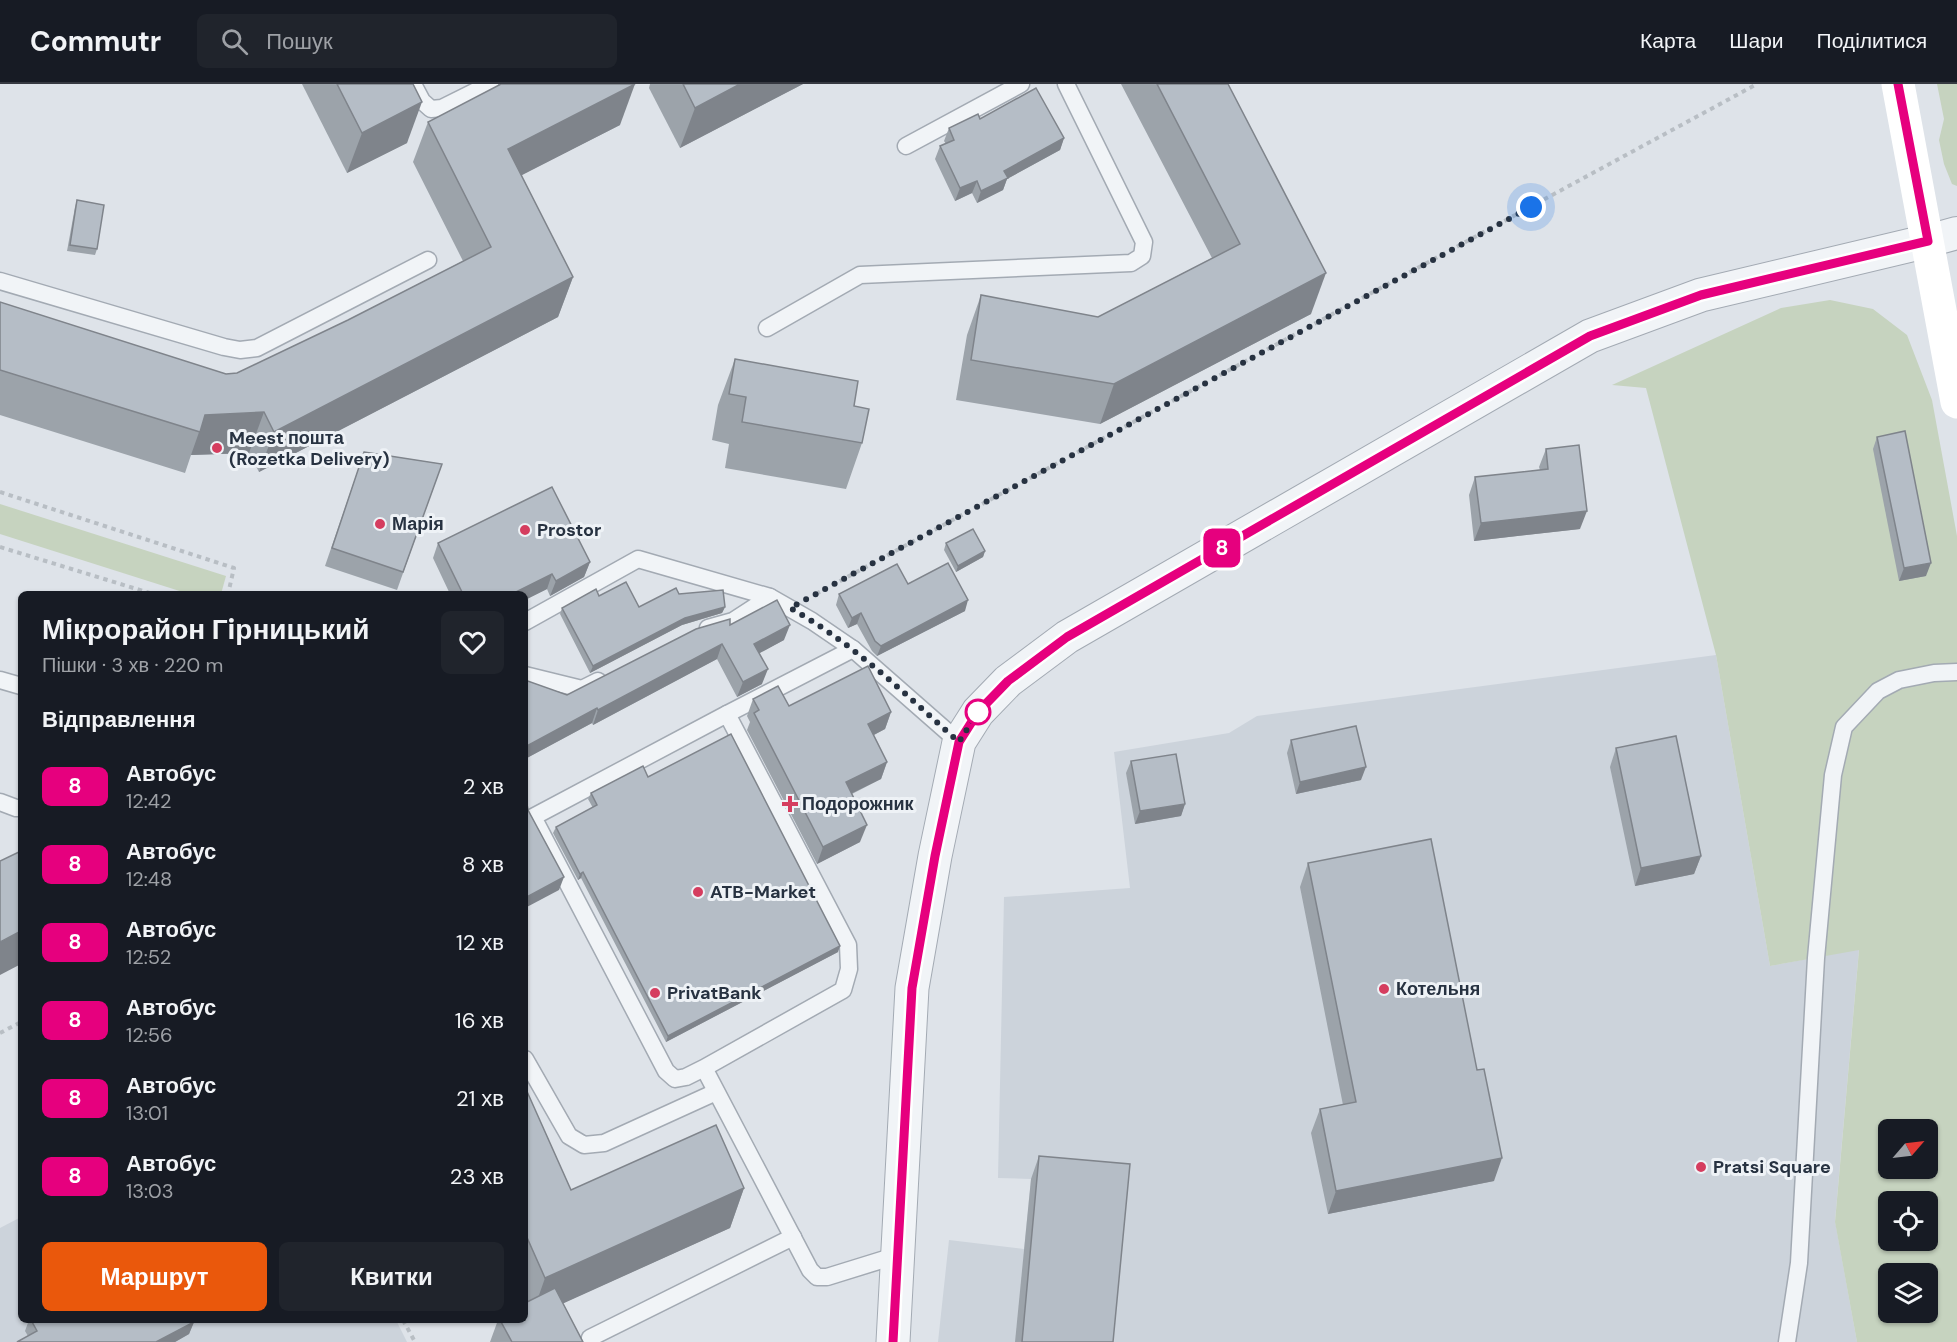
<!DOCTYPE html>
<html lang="uk">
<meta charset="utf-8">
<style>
body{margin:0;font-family:"DM Sans",sans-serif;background:#20242c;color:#f1f3f6;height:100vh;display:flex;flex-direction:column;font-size:22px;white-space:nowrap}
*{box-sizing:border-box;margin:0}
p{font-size:20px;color:#9ea1a6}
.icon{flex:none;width:33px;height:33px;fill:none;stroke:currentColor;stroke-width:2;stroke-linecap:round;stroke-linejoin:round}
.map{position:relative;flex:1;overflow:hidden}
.side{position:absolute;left:18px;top:507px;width:510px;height:732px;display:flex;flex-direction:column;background:#171b24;border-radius:9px;box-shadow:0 2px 4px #0004}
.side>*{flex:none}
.badge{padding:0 12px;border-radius:9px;font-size:21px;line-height:39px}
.needle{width:39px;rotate:62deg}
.controls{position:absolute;left:1878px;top:1035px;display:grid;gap:12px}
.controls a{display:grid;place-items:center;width:60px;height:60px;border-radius:9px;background:#171b24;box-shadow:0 2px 4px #0004;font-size:30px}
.you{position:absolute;width:30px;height:30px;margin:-15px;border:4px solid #fff;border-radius:50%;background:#1a73e8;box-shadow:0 0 0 9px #1a73e833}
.map>.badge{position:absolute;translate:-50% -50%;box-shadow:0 0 0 3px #fff}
h2{padding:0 24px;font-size:22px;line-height:54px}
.round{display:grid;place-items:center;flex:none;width:63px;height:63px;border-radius:9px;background:#20242c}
.overview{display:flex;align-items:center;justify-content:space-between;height:102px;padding:0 24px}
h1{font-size:28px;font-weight:800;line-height:45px}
.cta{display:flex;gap:12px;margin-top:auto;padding:12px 24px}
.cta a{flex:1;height:69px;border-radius:9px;background:#ea580c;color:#fff;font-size:24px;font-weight:800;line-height:69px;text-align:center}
.cta a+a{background:#20242c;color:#f1f3f6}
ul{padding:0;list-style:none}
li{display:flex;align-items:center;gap:18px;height:78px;padding:0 24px}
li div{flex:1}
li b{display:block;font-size:22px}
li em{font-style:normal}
li .badge{min-width:66px;font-weight:700;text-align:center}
header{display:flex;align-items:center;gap:36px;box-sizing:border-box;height:84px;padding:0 30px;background:#171b24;border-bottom:2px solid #363941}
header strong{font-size:28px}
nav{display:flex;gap:33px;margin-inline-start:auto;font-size:21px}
.search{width:420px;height:54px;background:#20242c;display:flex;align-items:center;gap:15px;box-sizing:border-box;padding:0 21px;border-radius:9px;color:#9ea1a6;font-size:22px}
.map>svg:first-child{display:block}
</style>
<header>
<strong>Commutr</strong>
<div class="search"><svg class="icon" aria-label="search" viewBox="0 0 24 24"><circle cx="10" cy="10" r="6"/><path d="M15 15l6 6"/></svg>Пошук</div>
<nav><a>Карта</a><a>Шари</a><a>Поділитися</a></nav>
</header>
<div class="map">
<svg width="1957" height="1258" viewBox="0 0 1957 1258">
<rect width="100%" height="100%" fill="#dee3e9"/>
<!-- built -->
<g fill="#ccd3db">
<polygon points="1716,571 1770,882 1859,865 1835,1137 1857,1258 938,1258 949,1156 1024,1165 1031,1095 998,1094 1004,813 1130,804 1114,668 1229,649 1257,632"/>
<polygon points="21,1133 21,1236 396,1236 407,1258 0,1258 0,1144"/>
</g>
<!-- green -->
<g fill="#c6d3bf" fill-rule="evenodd">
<polygon points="1937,0 1957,0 1957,102 1952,100 1944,80 1939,56 1944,35"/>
<path d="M1830 216 1873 225 1907 251 1932 316 1957 452V1258H1857L1835 1138 1859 866 1770 882 1716 571 1646 304 1612 301 1781 224ZM1888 1046H1928V1084H1888ZM1888 1118H1928V1156H1888ZM1888 1190H1928V1228H1888Z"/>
<polygon points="0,420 226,492 221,510 189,510 0,450"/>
</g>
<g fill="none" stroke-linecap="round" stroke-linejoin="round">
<!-- service casing -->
<g stroke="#a3aab3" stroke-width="19">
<g id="service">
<polyline points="413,0 422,17 431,25 442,24 490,0"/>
<polyline points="906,62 1021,0"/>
<polyline points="0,197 224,263 240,266 257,264 428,176"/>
<polyline points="767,244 860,191 1131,179 1142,172 1144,158 1066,0"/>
<polyline points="525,538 638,475 770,513 812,537 853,565"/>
<polyline points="708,544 733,537 770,513"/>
<polyline points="525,591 582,605 598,597"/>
<polyline points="0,596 21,602"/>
<polyline points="727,630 853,565 959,658"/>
<polyline points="0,718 16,724 21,724"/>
<polyline points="525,975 569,1052 584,1061 604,1059 716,1008"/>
<polyline points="704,984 843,906 849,885 848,861 727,630 533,733 666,987 675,995 686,993 704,984 810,1186 817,1193 827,1193 898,1171"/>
<polyline points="592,1258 590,1254 793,1153"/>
<polyline points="1787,1258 1799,1179 1816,874 1833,691 1844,643 1878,607 1899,596 1934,589 1957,588"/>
</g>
</g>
<!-- minor casing -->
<g stroke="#a3aab3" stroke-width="34">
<polyline id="minor" points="1928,157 1957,149"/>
</g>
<!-- tertiary casing -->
<g stroke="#a3aab3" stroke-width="35">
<polyline id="tertiary" points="893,1258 912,904 935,772 959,658 978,628 1008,597 1067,553 1590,252 1701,211 1928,157"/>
</g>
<!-- path -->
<g stroke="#b8bec4" stroke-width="4" stroke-dasharray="4.5 4.5" stroke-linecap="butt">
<polyline points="0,408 234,484 228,510"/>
<polyline points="0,463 153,510"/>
<polyline points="816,510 1757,0"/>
<polyline points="0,949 21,938"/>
<polyline points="403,1236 415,1258"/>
</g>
<!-- service -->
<use href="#service" stroke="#f1f4f7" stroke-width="16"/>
<!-- minor -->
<use href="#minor" stroke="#f1f4f7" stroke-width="32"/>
<!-- tertiary -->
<use href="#tertiary" stroke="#f1f4f7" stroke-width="33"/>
<!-- secondary -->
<polyline stroke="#fff" stroke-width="33" points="1898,0 1957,318"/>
</g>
<!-- wall -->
<g fill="#9ca3aa">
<polygon points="302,0 413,0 407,59 347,89"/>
<polygon points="650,0 803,0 680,64 649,4"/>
<polygon points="1121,0 1228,0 1311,230 1100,340 956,316 967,251 981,211 1098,233 1212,174"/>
<polygon points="980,35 1064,54 1060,66 1007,95 1003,106 977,119 972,109 955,117 935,75 940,62 946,60 944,57 949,44"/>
<polygon points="428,38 620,41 521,91 573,193 558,233 259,388 249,369 191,371 185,389 0,331 0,218 226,290 237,289 348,236 463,177 413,78"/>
<polygon points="77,116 97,165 95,171 67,167 75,123"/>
<polygon points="735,275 854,322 862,359 846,405 725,384 729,360 712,356 718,321"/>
<polygon points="1877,353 1926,492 1899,497 1873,365"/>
<polygon points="1546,365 1580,445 1474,457 1469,411 1475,393 1540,386 1539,383"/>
<polygon points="364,368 442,380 397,506 325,482"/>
<polygon points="438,459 590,478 584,493 550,512 547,505 525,516 525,510 450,510 433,474"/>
<polygon points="946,459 985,467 983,473 956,488 944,466"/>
<polygon points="908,500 965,527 877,572 872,567 857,540 848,544 836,521 839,510"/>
<polygon points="679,510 725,523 722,529 682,541 590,589 560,530 562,524 599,512 639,523"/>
<polygon points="730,541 784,556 759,569 762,600 737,613 717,575 593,641 592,639 525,675 525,596 567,611"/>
<polygon points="753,615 789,622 891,628 885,645 874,651 887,678 881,695 852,710 860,758 817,780 747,646 750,638 747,632"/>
<polygon points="1291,656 1361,696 1296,710 1287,669"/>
<polygon points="1616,664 1701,772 1694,790 1635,802 1610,683"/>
<polygon points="1131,677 1185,720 1181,732 1135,740 1126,689"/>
<polygon points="648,693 838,868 666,958 581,794 578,796 553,749 556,743 593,724 588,715 591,709"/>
<polygon points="1308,779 1477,986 1494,1097 1328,1130 1311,1049 1320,1025 1343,1021 1300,803"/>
<polygon points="525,1003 571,1106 744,1104 730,1144 563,1219 583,1258 490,1258 498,1236 525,1236"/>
<polygon points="1039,1072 1113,1258 1015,1258 1031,1095"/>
<polygon points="29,1236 193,1236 194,1238 189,1250 175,1258 17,1258 28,1252 25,1247"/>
</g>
<!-- shaded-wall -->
<g fill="#7f848b">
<polygon points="635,0 620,41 493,106 508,65"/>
<polygon points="740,0 803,0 680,64 695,24"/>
<polygon points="422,18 407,59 347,89 362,49"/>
<polygon points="1064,54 1060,66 1007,95 1003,106 977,119 981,107 1004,87"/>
<polygon points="977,97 972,109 955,117 960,104"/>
<polygon points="1326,189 1311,230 1100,340 1114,300"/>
<polygon points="573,193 558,233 259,388 274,348"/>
<polygon points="264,328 249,369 191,371 205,331"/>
<polygon points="1587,427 1580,445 1474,457 1481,439"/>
<polygon points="985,467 983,473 956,488 958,482"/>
<polygon points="590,478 584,493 550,512 556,497"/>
<polygon points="1931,479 1926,492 1899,497 1904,484"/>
<polygon points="552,490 547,505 525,516 525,510 512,510"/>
<polygon points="968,516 965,527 877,572 881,562"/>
<polygon points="725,523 722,529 682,541 590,589 593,582 685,534"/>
<polygon points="861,529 857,540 848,544 852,534"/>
<polygon points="790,541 784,556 749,575 754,560"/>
<polygon points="722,560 717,575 593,641 598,626"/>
<polygon points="768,585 762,600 737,613 743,598"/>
<polygon points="597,624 592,639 525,675 525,663"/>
<polygon points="891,628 885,645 862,657 868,640"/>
<polygon points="887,678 881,695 840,715 846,698"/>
<polygon points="1366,683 1361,696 1296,710 1300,698"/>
<polygon points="1185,720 1181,732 1135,740 1140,727"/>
<polygon points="867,741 860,758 817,780 823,763"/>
<polygon points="1701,772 1694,790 1635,802 1641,784"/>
<polygon points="583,788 581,794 578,796 580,790"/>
<polygon points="564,793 559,806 525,824 525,814"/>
<polygon points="21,847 21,880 0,891 0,858"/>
<polygon points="840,862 838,868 666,958 668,952"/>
<polygon points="1502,1074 1494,1097 1328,1130 1336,1107"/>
<polygon points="744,1104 730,1144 531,1234 545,1194"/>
<polygon points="194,1238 189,1250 175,1258 156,1258"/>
</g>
<!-- building -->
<g fill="#b5bdc6" stroke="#7f848b" stroke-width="1.5">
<polygon points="337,0 413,0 422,18 362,49"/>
<polygon points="501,0 635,0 508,65 573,193 274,348 264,328 205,331 200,348 0,286 0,218 226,290 237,289 348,236 491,163 428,38"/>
<polygon points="683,0 740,0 695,24"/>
<polygon points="1157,0 1228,0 1326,189 1114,300 971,276 981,211 1098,233 1240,160"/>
<polygon points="1036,4 1064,54 1004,87 1008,94 981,107 977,97 960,104 940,62 954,56 949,44 978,30 980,35"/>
<polygon points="77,116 104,121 97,165 70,161"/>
<polygon points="735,275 858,297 854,322 869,325 862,359 742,338 746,313 729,310"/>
<polygon points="1905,347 1931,479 1904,484 1877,353"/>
<polygon points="1579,361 1587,427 1481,439 1475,393 1548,385 1546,365"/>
<polygon points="364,368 442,380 403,488 332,464"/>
<polygon points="552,403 590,478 556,497 552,490 512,510 463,510 438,459"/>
<polygon points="973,445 985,467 958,482 946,459"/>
<polygon points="948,479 968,516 881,562 875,557 861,529 852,534 839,510 897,480 908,500"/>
<polygon points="626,498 639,523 676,504 679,510 723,506 725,523 685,534 593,582 562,524 596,505 599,512"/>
<polygon points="777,516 790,541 754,560 768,585 743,598 722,560 598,626 597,624 525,663 525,596 567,611 696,545 730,535 730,541"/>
<polygon points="868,582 891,628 868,640 887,678 846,698 867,741 823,763 754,629 759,626 753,615 778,602 789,622"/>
<polygon points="1356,642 1366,683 1300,698 1291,656"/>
<polygon points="731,650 840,862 668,952 583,788 580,790 556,743 597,721 591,709 643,682 648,693"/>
<polygon points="1676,652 1701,772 1641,784 1616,664"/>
<polygon points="1176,670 1185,720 1140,727 1131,677"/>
<polygon points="527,720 528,726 564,793 525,814 525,721"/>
<polygon points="1431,755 1477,986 1484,985 1502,1074 1336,1107 1320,1025 1356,1018 1308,779"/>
<polygon points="21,767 21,847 0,858 0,777"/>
<polygon points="525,1003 571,1106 716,1041 744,1104 545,1194 525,1149"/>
<polygon points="1039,1072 1130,1080 1113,1258 1022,1258"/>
<polygon points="555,1204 583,1258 512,1258 500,1236 525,1236 525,1219"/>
<polygon points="31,1236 193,1236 194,1238 156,1258 17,1258 37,1247"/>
</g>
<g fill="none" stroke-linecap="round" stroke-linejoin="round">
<!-- line casing -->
<g stroke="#fff" stroke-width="14">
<polyline id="line" points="893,1258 912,904 935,772 959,658 978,628 1008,597 1067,553 1590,252 1701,211 1928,157 1898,0"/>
</g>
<!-- line -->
<use href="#line" stroke="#e6007e" stroke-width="9"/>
<!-- walk -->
<path stroke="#273241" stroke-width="6" stroke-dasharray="0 10.8" d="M978 628 959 658C905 610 853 559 790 524L1531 123"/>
</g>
<!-- markers -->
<g fill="#d53d5f" stroke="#eef2f6" stroke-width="2">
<circle cx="217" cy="364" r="6"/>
<circle cx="380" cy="440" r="6"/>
<circle cx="525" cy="446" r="6"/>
<path d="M787 711h6v6h6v6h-6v6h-6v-6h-6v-6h6z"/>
<circle cx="698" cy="808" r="6"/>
<circle cx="1384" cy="905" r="6"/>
<circle cx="655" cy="909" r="6"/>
<circle cx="1701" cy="1083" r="6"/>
</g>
<circle fill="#fff" stroke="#e6007e" stroke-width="3" cx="978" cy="628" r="12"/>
<g text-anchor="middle" stroke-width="6" stroke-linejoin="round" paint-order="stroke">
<!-- poi labels -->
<g font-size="18" font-weight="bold" fill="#273241" stroke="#eef2f6" text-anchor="start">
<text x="229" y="360">Meest пошта<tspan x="229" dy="21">(Rozetka Delivery)</tspan></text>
<text x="392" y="446">Марія</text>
<text x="537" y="452">Prostor</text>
<text x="802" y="726">Подорожник</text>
<text x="710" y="814">ATB-Market</text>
<text x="1396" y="911">Котельня</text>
<text x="667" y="915">PrivatBank</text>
<text x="1713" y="1089">Pratsi Square</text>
</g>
</g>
</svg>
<div class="controls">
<a><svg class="needle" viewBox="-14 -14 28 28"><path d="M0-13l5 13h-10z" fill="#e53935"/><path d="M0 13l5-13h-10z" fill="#9ea1a6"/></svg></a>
<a><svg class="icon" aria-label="locate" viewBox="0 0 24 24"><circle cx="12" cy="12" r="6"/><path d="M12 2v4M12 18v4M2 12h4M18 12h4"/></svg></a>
<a><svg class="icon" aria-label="layers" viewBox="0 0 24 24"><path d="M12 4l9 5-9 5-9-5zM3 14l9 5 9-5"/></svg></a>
</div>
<div class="you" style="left:1531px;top:123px"></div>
<b class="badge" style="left:1222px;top:464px;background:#e6007e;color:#fff">8</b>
<section class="side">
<div class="overview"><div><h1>Мiкрорайон Гiрницький</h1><p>Пішки · 3 хв · 220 m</p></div><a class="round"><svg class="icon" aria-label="heart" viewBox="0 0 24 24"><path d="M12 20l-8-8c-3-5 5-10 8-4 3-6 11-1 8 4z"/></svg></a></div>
<h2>Відправлення</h2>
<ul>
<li><span class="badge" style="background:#e6007e;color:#fff">8</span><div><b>Автобус</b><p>12:42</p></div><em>2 хв</em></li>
<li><span class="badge" style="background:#e6007e;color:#fff">8</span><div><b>Автобус</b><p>12:48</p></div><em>8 хв</em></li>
<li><span class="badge" style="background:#e6007e;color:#fff">8</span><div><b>Автобус</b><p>12:52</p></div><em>12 хв</em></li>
<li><span class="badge" style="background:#e6007e;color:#fff">8</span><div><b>Автобус</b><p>12:56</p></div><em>16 хв</em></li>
<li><span class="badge" style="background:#e6007e;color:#fff">8</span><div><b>Автобус</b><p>13:01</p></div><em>21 хв</em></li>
<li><span class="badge" style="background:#e6007e;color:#fff">8</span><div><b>Автобус</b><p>13:03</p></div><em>23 хв</em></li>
</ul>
<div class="cta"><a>Маршрут</a><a>Квитки</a></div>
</section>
</div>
